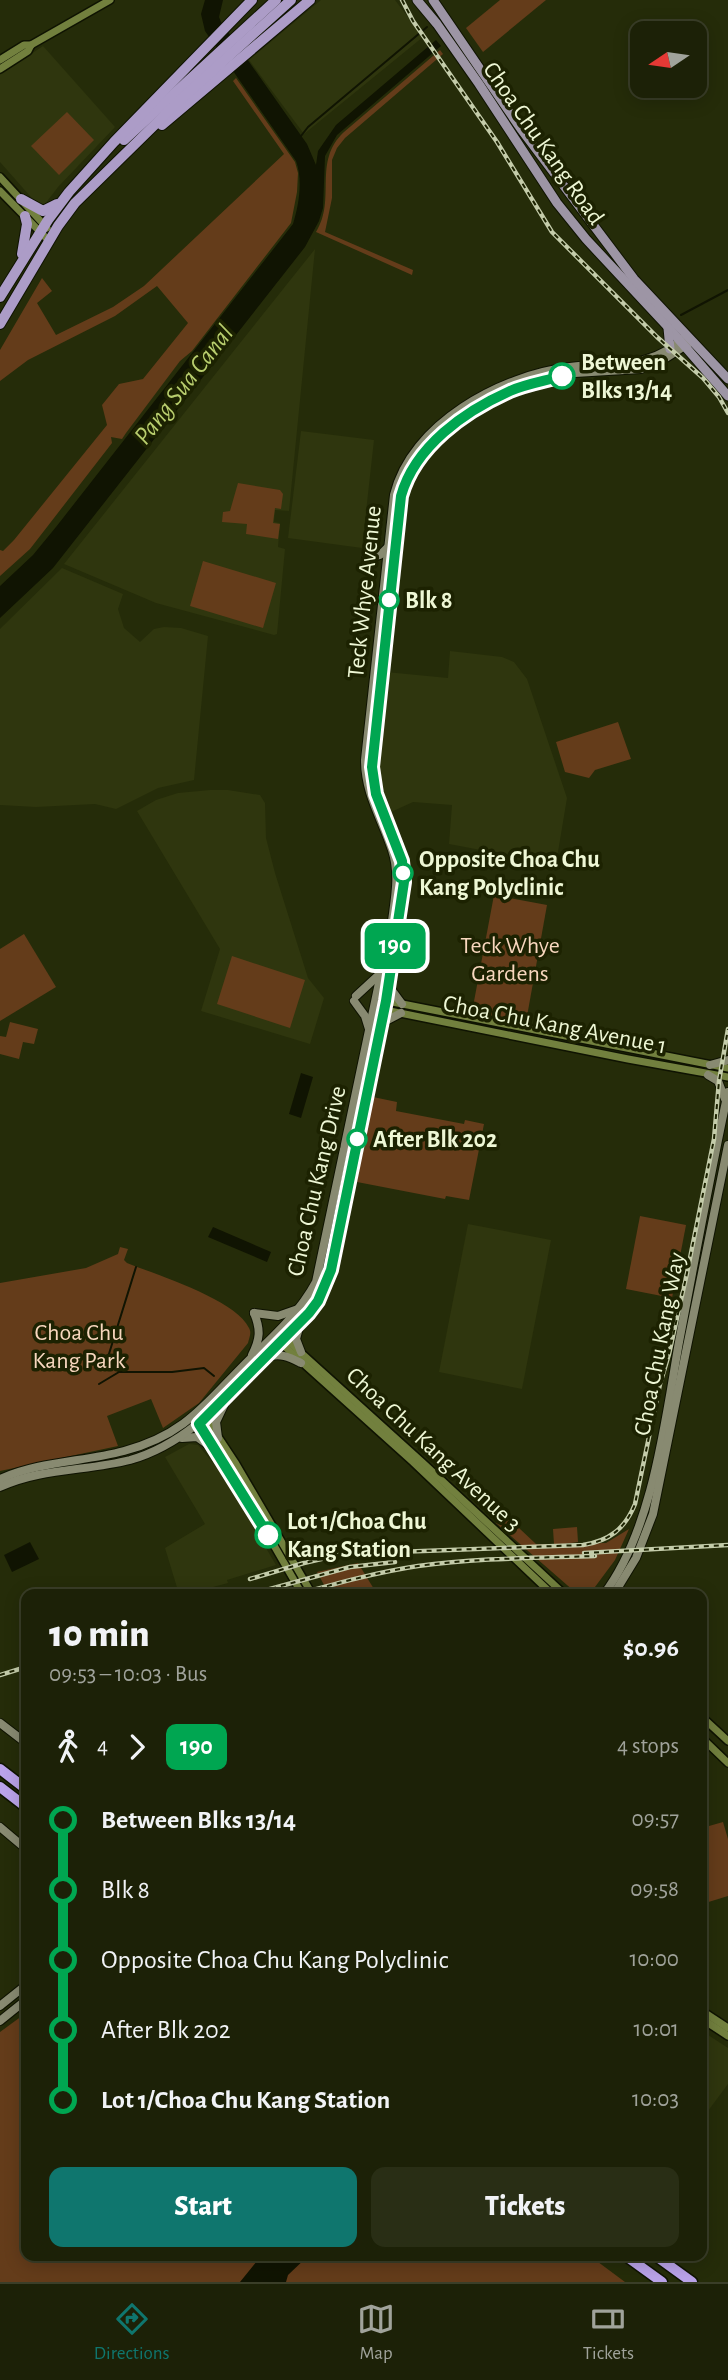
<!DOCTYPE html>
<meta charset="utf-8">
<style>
body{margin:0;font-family:"Alegreya Sans",sans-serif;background:#292e15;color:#f1f3f6;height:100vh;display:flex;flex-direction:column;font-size:26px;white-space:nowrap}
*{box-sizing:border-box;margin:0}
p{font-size:23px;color:#a0a39b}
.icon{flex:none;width:38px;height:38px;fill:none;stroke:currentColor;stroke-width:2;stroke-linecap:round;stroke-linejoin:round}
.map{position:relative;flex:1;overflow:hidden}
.drawer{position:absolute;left:21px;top:1589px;width:686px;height:672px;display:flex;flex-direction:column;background:#1c2107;border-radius:14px;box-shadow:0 4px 18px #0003,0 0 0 2px #3a3e28}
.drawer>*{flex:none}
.badge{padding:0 14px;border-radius:10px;font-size:24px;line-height:46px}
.needle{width:46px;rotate:257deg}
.fabs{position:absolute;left:630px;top:21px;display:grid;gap:14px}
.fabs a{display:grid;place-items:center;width:77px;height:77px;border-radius:14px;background:#1c2107;box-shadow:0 4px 18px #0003,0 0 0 2px #3a3e28;font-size:35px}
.map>.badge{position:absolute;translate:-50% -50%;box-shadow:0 0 0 4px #fff}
.legs{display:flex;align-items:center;gap:10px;height:77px;padding:0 28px;font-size:23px}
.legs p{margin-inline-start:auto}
.overview{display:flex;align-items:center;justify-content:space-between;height:119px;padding:0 28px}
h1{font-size:38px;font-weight:800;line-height:52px}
.cta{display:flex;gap:14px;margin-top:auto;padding:14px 28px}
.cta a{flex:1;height:80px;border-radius:14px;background:#0f766e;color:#fff;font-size:28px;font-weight:800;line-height:80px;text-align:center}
.cta a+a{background:#292e15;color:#f1f3f6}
ul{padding:0 28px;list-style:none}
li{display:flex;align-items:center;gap:24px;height:70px;font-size:26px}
li i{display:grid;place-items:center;width:10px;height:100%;margin:0 9px;background:currentColor}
li i::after{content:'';width:18px;height:18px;margin:-9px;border:5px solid;border-radius:50%;background:#1c2107}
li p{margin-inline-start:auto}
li:first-child i{background:linear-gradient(#0000 50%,currentColor 0)}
li:last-child i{background:linear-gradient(currentColor 50%,#0000 0)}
.menu{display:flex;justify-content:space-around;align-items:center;height:98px;border-top:2px solid #3a3e28;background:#1c2107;font-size:19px;color:#a0a39b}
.menu a{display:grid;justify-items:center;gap:4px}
.menu .active{color:#0f766e}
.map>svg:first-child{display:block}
</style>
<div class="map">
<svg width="728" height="2282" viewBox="0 0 728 2282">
<rect width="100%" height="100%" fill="#252c09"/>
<!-- built -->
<g fill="#2f360e">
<polygon points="321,0 395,0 423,37 304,134 249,60"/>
<polygon points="43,46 115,127 58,187 45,204 38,205 0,162 0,75"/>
<polygon points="315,249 289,511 275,510 274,522 280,523 278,547 285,549 277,634 274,635 156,603 64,564"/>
<polygon points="301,431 374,440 362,548 288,538"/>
<polygon points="62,568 123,594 118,609 124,628 140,642 154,629 164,627 181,628 208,636 194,780 158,788 116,809 95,804 36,807 0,805 0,629"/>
<polygon points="450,651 502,657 514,662 527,679 567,798 556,864 449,844 452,805 413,802 391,812 381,786 379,766 386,672 448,678"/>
<polygon points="210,790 228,790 260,795 265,803 266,838 275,873 308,978 324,998 310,1044 201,1011 220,949 137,811 156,800 178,793"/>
<polygon points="468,1224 551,1240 522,1389 439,1372"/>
<polygon points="189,1444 198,1445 223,1475 276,1565 227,1580 228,1583 187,1594 179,1594 165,1548 205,1524 165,1457"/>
<polygon points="702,2031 728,2048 728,2084 702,2119"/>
</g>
<!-- green -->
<g fill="#643c1a">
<polygon points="500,0 546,0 483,52 466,28"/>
<path d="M440 50 443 54 345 138 337 148 332 160V198L325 232 413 270 412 275 316 232C337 199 312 162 344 132Z"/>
<polygon points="236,78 295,162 298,173 297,192 291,223 192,351 180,361 126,433 122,439 111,437 112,443 30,549 0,576 0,550 3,551 14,540 107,425 102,405 119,384 143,379 188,323 157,286 115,316 28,360 0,381 0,350 42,278 52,291 37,303 56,335 113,307 144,286 284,154 233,81"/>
<polygon points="67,112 94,140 59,175 31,146"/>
<polygon points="238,483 280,490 283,494 281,509 275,508 273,523 280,524 278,539 246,534 247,524 222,522 223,512 230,511"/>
<polygon points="203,561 276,583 263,628 190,606"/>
<polygon points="618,722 631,759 595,770 589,778 565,772 556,742"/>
<polygon points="494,895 547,905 526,1022 472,1012"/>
<polygon points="24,934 56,987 0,1021 0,949"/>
<polygon points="232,956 305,980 290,1028 217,1004"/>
<polygon points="10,1022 38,1029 34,1044 23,1042 19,1059 0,1054 0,1036 6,1037"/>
<polygon points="373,1097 397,1102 396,1111 464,1124 465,1120 484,1124 469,1200 446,1196 445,1199 357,1182"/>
<polygon points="640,1216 686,1225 672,1298 626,1289"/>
<path d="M120 1247 128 1249 124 1260 127 1263C157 1275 235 1299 249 1328 252 1333 249 1338 248 1343L199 1403 163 1428 151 1399 107 1416 118 1446 0 1471V1283L86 1268 118 1254Z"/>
<polygon points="503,1513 536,1544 554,1544 553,1529 577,1527 578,1542 564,1544 606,1543 629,1529 615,1560 592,1591 575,1592 496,1523"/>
<polygon points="358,1563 377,1594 329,1594 317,1572"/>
<polygon points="723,1822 728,1839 728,1896 702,1904 702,1828"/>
<polygon points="26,2013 26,2256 590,2256 625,2282 0,2282 0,2032"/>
</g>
<!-- water -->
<g fill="#101402">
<path d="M205 0H223L219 17 221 22 307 144 316 165 318 151 336 125 436 40 441 46 337 135 325 156 323 208 319 221 305 247 53 568 0 618V586L33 555 56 527 293 224C299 205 303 180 296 161L205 31 201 14Z"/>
<polygon points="301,1073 313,1077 301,1118 289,1114"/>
<polygon points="213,1227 271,1252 267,1262 208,1237"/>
<polygon points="30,1542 39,1559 12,1572 4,1555"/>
<polygon points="261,2256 308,2256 288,2275 286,2282 240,2282"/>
</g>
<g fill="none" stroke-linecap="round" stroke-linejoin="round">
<!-- stream -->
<g stroke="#101402" stroke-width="2">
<polyline points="301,136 308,127 427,27"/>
<polyline points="681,315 728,290"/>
<polyline points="136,1267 108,1357 114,1368 120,1372 172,1372 204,1368 214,1376"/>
<polyline points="99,1384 119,1372"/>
</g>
<!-- tertiary casing -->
<g stroke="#0f1302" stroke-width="10">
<g id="tertiary">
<polyline points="0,60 24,45 31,45"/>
<polyline points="0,69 28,51 31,45 110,0"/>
<polyline points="0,177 47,228"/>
<polyline points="0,191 49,241"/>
<polyline points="377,999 728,1068"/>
<polyline points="375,1008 628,1059 728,1077"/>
<polyline points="278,1332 423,1463 564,1594"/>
<polyline points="274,1337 413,1462 552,1594"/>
<polyline points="201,1411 236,1464 312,1594"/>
<polyline points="194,1416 242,1490 302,1594"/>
<polyline points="702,1717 728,1741"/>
<polyline points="702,1738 728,1763"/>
<polyline points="702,2011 728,2028"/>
<polyline points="702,2019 728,2036"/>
</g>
</g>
<!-- secondary casing -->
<g stroke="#0f1302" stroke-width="10">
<g id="secondary">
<polyline points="366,559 380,555 388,547"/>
<polyline points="388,985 402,1004"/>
<polyline points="356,996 382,972"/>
<polyline points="354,1001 365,1016 369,1029"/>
<polyline points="382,1023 401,1013"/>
<polyline points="710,1065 728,1060"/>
<polyline points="708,1075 718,1081 725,1099"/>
<polyline points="254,1313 278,1316 298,1309"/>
<polyline points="300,1324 296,1339 301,1352"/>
<path d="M252 1355C260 1339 261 1330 254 1313"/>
<path d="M268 1357C280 1352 291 1358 301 1363"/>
<polyline points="182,1438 197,1437 218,1452"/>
<polyline points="218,1438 216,1422 224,1405"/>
<path d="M0 1479C40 1461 83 1462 124 1451 188 1434 207 1401 251 1358 275 1335 300 1312 316 1282L392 921C395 897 400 874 392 850 382 819 365 794 365 760L394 495C411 424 501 375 570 367 614 361 649 371 685 337"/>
<path d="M0 1487C40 1468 88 1471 130 1460 186 1444 222 1402 261 1362 289 1334 319 1309 331 1270L386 1001 403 882C402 841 375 808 372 767L401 496 408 476 418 460 442 434 463 417 483 404 513 390 575 373 641 369 666 358 688 344"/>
<path d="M604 1594C653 1529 665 1421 679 1342 695 1259 710 1175 728 1092"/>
<polyline points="614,1594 636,1558 653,1514 728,1145"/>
<polyline points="0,1723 26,1743"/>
<polyline points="0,1827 26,1849"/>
<polyline points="0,2006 26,1985"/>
<polyline points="0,2021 26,2000"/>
</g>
</g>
<!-- primary casing -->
<g stroke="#0f1302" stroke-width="11">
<g id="primary">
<polyline points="417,0 437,24 479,84 557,203 586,239 668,327 728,396"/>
<polyline points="433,0 521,129 634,279 728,379"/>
<polyline points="668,328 670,349"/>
</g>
</g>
<!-- trunk casing -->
<g stroke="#0f1302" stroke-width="12">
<g id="trunk">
<polyline points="162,125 310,0"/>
<polyline points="124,140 276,0"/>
<polyline points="21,199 43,211 57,204"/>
<polyline points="22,254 27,224 25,216"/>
<polyline points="0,297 48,220 69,192 114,142 252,0"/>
<polyline points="0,324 58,226 75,203 179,101 291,0"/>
</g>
</g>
<!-- motorway casing -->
<g stroke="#0f1302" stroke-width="13">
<g id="motorway">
<polyline points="0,1769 26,1789"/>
<polyline points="0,1787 26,1807"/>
<polyline points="626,2256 662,2282"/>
<polyline points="656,2256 692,2282"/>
</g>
</g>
<!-- tertiary -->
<use href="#tertiary" stroke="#72803e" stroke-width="7"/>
<!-- secondary -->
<use href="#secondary" stroke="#888a71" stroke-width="8"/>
<!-- primary -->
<use href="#primary" stroke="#9d95a5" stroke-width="9"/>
<!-- trunk -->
<use href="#trunk" stroke="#ac9cc7" stroke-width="10"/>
<!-- motorway -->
<use href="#motorway" stroke="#baa3e9" stroke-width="10"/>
<!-- rail casing -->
<g stroke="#c4ccaa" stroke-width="4.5">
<g id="rail">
<polyline points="402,0 413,21 497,142 552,232 657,337 703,378 719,397 728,413"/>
<polyline points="584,1553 728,1545"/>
<path d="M250 1579 304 1563 343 1554 583 1545C609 1541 625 1529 635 1504L660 1384 669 1354 687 1273 714 1139 719 1081 728 1029"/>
<polyline points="252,1594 350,1567 395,1562"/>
<path d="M298 1594C338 1583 378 1572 418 1566 477 1558 536 1558 595 1556"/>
<polyline points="0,1675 26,1667"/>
</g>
</g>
<!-- rail -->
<use href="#rail" stroke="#1c2201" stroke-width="2" stroke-dasharray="5" stroke-linecap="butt"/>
</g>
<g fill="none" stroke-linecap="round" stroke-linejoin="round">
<!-- line-1 casing -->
<g stroke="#fff" stroke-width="16">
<path id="line-1" d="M268 1535 199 1424 309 1313 318 1301 331 1270 386 1001 404 882 402 861 376 794 372 767 401 496C415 446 465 411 510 391 526 384 545 381 562 376"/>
</g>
<!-- line-1 -->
<use href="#line-1" stroke="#00a651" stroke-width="10"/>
</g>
<!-- markers -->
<g fill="#fff" stroke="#00a651" stroke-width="3.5">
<circle cx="562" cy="376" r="12"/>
<circle cx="389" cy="600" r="9"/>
<circle cx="403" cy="873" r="9"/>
<circle cx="357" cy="1139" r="9"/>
<circle cx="268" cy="1535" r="12"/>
</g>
<g text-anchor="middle" stroke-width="7" stroke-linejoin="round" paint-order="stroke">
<!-- street labels -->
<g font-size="24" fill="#eef7d5" stroke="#1c2201">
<text transform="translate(544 143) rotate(55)" y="8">Choa Chu Kang Road</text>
<text transform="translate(364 592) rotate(-84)" y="8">Teck Whye Avenue</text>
<text transform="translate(555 1024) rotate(11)" y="8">Choa Chu Kang Avenue 1</text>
<text transform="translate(316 1181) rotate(-77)" y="8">Choa Chu Kang Drive</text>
<text transform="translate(659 1344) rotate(-79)" y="8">Choa Chu Kang Way</text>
<text transform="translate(434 1449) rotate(43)" y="8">Choa Chu Kang Avenue 3</text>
</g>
<!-- stop labels -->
<g font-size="24" font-weight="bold" fill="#eef7d5" stroke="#1c2201" text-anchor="start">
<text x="581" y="370">Between<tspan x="581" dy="28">Blks 13/14</tspan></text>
<text x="405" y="608">Blk 8</text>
<text x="419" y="867">Opposite Choa Chu<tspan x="419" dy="28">Kang Polyclinic</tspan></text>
<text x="373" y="1147">After Blk 202</text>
<text x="287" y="1529">Lot 1/Choa Chu<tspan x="287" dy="28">Kang Station</tspan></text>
</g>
<!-- park labels -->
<g font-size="24" fill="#f8d7be" stroke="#1c2201">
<text x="510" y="953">Teck Whye<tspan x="510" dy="28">Gardens</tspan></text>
<text x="79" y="1340">Choa Chu<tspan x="79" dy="28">Kang Park</tspan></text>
</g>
<!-- water labels -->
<g font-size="26" font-style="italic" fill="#b8cd6d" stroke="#1c2201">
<text transform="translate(183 384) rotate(-52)" y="9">Pang Sua Canal</text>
</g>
</g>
</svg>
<div class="fabs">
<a><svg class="needle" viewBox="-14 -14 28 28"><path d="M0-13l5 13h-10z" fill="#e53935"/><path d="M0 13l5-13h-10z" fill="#a0a39b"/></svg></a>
</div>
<b class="badge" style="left:395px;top:946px;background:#00a651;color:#fff">190</b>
<section class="drawer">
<div class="overview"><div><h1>10 min</h1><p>09:53 – 10:03 · Bus</p></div><b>$0.96</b></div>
<div class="legs"><svg class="icon" aria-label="walk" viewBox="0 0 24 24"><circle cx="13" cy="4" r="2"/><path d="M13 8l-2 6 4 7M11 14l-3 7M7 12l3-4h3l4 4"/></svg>4<svg class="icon" aria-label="forward" viewBox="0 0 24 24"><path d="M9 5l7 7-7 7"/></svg><b class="badge" style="background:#00a651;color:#fff">190</b><p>4 stops</p></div>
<ul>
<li><i style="color:#00a651"></i><b>Between Blks 13/14</b><p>09:57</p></li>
<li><i style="color:#00a651"></i><span>Blk 8</span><p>09:58</p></li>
<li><i style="color:#00a651"></i><span>Opposite Choa Chu Kang Polyclinic</span><p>10:00</p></li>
<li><i style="color:#00a651"></i><span>After Blk 202</span><p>10:01</p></li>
<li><i style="color:#00a651"></i><b>Lot 1/Choa Chu Kang Station</b><p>10:03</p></li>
</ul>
<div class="cta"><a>Start</a><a>Tickets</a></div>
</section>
</div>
<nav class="menu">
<a class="active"><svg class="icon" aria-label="directions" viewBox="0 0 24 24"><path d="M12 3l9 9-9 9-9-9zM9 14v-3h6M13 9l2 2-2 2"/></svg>Directions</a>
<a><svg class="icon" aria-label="map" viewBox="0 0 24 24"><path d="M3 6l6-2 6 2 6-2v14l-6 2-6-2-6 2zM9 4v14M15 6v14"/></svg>Map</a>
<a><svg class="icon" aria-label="tickets" viewBox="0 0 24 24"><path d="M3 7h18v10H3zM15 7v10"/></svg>Tickets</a>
</nav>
